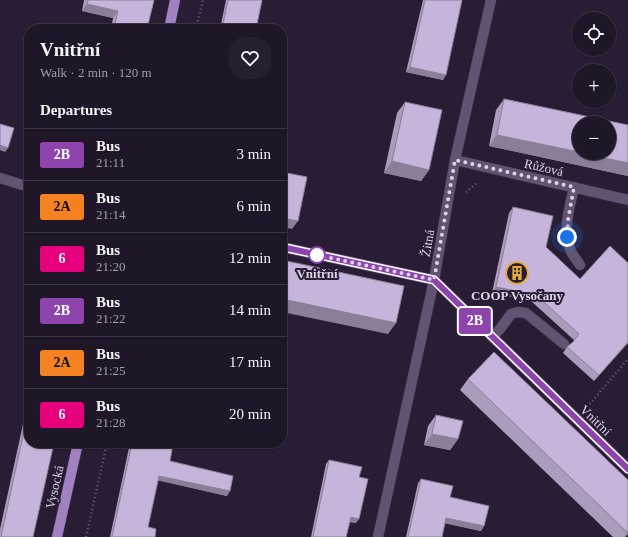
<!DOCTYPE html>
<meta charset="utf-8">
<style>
body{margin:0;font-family:Georgia,serif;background:#271f30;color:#f1f3f6;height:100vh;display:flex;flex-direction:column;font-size:15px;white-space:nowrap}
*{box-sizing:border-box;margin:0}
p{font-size:13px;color:#a19fa8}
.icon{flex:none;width:22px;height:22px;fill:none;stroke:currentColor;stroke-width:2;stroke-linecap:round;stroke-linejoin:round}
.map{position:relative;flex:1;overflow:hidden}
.drawer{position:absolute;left:24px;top:24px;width:263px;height:424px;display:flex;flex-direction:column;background:#1f1628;border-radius:16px;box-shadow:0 1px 3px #0004,0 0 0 1px #3c3545}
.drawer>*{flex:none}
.badge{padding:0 8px;border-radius:3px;font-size:14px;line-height:26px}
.buttons{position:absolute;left:572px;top:12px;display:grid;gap:8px}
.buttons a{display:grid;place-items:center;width:44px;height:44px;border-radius:50%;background:#1f1628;box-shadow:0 1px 3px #0004,0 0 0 1px #3c3545;font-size:20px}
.you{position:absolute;width:20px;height:20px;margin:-10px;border:3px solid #fff;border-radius:50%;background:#1a73e8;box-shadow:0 0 0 6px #1a73e833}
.map>.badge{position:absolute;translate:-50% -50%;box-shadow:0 0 0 2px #fff}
h2{padding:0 16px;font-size:15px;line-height:36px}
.round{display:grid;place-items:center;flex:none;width:42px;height:42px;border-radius:16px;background:#271f30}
.head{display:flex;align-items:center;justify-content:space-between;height:68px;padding:0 16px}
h1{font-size:19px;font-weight:700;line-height:30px}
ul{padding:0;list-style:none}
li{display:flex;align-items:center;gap:12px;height:52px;padding:0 16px;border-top:1px solid #3c3545}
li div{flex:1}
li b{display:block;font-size:15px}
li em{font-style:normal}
li .badge{min-width:44px;font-weight:700;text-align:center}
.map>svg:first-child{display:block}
</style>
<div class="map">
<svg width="628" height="537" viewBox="0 0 628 537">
<rect width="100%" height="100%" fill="#291d35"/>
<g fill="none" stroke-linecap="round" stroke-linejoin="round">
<!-- minor casing -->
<g stroke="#463a51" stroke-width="11">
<g id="minor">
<polyline points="455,160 628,200"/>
<polyline points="0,178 29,187"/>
<path d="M574 187C570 206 562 231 570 249 572 255 577 260 580 265"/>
<polyline points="282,247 434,280 628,469"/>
<polyline points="492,337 500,329 511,314 518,312 526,313 564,344"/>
<polyline points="378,537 434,280 455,160 491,0"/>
</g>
</g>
<!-- major casing -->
<g stroke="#463a51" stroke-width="11">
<g id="major">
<polyline points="169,29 175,0"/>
<polyline points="57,537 78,443"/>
</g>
</g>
<!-- path -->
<g stroke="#6c6277" stroke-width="2.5" stroke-dasharray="1 3" stroke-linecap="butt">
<polyline points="196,29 203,0"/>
<polyline points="466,192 477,183"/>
<polyline points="587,407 628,359"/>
<polyline points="86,537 107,443"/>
</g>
<!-- minor -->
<use href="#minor" stroke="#625373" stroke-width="10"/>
<!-- major -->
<use href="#major" stroke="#a281c2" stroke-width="10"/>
</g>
<!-- wall -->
<g fill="#ab9bbc">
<polygon points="84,0 154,0 147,29 111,29 113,18 82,11"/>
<polygon points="226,0 262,0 256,29 220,29"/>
<polygon points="423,0 462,0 443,80 406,72"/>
<polygon points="504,99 628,125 628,176 489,146 496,110"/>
<polygon points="405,102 429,170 421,181 384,173 397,113"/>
<polygon points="513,207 546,247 580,279 628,263 628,343 594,381 563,353 567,347 573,342 574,340 531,301 492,293 509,213"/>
<polygon points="468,379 628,480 628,534 625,537 613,537 460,390"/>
<polygon points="29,397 29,443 33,537 0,537 0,529"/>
<polygon points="436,415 458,439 450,450 424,445 428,426"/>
<polygon points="130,443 170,443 170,461 227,496 158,480 148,527 155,537 110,537"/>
<polygon points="329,460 359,477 356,523 350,522 346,537 311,537 326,464"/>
<polygon points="421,479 450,497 484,526 481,531 445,523 442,537 406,537 418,483"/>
</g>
<!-- shaded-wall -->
<g fill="#8b7e99">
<polygon points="87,4 118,11 113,18 82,11"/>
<polygon points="410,67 446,75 443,80 406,72"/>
<polygon points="497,135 579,152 579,153 628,163 628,176 489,146"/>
<polygon points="0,145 8,148 5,152 0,150"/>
<polygon points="392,161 429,170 421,181 384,173"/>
<polygon points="282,218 298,221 292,229 282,227"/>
<polygon points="496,287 536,295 531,301 492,293"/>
<polygon points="282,299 396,323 388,334 282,312"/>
<polygon points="628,342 628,343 594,381 599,375"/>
<polygon points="432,434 458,439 450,450 424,445"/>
<polygon points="159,476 230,491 227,496 156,480"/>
<polygon points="351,517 359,519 356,523 348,522"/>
<polygon points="446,518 484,526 481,531 443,523"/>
<polygon points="628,531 628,534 625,537 624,537"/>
</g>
<!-- building -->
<g fill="#c7b4db" stroke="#8b7e99">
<polygon points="88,0 154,0 147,29 114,29 118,11 87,4"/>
<polygon points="228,0 262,0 256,29 222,29"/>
<polygon points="425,0 462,0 446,75 410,67"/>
<polygon points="504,99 628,125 628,163 581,153 609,153 609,123 579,123 579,152 497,135"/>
<polygon points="405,102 442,110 429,170 392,161"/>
<polygon points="0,124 14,128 8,148 0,145"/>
<polygon points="282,172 307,177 298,221 282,218"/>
<polygon points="513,207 553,216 546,247 580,279 610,246 628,263 628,342 599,375 567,347 573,342 579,334 536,295 496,287"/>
<polygon points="282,260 404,286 396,323 282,299"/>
<polygon points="494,352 628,480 628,531 627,532 468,379"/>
<polygon points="29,408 29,443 54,443 33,537 1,537"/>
<polygon points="436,415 463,421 458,439 432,434"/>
<polygon points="132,443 170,443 173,444 170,461 233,476 230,491 159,476 148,527 156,529 155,537 112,537"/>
<polygon points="329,460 362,467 359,477 368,479 359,519 351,517 346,537 313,537"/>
<polygon points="421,479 453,486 450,497 489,506 484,526 446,518 442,537 408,537"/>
</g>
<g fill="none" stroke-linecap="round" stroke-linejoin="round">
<!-- line casing -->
<g stroke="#fff" stroke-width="9">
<polyline id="line" points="282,247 434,280 628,469"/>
</g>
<!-- line -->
<use href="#line" stroke="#8e44ad" stroke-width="6"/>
<!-- walk -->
<polyline stroke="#ddd5e6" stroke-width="4" stroke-dasharray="0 7.2" points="317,255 434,280 455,160 574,187 568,220 567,237"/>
</g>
<!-- icons -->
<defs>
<g id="building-ring" transform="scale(1.15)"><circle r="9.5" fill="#291d35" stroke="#e5ad36" stroke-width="1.5"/><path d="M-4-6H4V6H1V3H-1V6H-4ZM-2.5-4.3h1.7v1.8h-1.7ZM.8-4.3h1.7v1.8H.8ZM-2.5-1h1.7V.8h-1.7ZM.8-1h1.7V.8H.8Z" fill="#e5ad36"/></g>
</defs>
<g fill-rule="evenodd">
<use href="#building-ring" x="517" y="273"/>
</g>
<!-- markers -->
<circle fill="#fff" stroke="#8e44ad" stroke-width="2" cx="317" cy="255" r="8"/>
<g text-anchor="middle" stroke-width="4" stroke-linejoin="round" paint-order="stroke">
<!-- street labels -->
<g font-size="13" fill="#ddd5e6" stroke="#291d35">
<text transform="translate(544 167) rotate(13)" y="5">Růžová</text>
<text transform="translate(427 243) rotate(-80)" y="5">Žitná</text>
<text transform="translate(596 420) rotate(44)" y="5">Vnitřní</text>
<text transform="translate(54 487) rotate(-77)" y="5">Vysocká</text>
</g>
<!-- stop labels -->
<g font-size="13" font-weight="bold" fill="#ddd5e6" stroke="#291d35">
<text x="317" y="278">Vnitřní</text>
</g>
<!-- poi labels -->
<g font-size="13" font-weight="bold" fill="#ddd5e6" stroke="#291d35">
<text x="517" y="300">COOP Vysočany</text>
</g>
</g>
</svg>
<div class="buttons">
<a><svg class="icon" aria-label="locate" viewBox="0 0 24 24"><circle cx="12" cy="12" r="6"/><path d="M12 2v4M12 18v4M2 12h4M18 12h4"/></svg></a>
<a>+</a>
<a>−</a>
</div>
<div class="you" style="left:567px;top:237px"></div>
<b class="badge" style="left:475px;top:321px;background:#8e44ad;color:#fff">2B</b>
<section class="drawer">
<div class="head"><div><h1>Vnitřní</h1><p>Walk · 2 min · 120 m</p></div><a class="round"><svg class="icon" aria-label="heart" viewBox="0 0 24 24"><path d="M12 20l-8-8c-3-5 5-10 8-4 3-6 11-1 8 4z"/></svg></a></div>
<h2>Departures</h2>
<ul>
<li><span class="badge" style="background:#8e44ad;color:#fff">2B</span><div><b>Bus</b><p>21:11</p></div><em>3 min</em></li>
<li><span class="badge" style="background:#f58220;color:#111">2A</span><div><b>Bus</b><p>21:14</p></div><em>6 min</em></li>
<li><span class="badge" style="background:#e6007e;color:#fff">6</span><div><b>Bus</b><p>21:20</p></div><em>12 min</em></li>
<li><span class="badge" style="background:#8e44ad;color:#fff">2B</span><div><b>Bus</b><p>21:22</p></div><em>14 min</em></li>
<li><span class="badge" style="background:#f58220;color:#111">2A</span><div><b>Bus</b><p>21:25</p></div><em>17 min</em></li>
<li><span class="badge" style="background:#e6007e;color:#fff">6</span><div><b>Bus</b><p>21:28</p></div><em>20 min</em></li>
</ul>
</section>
</div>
